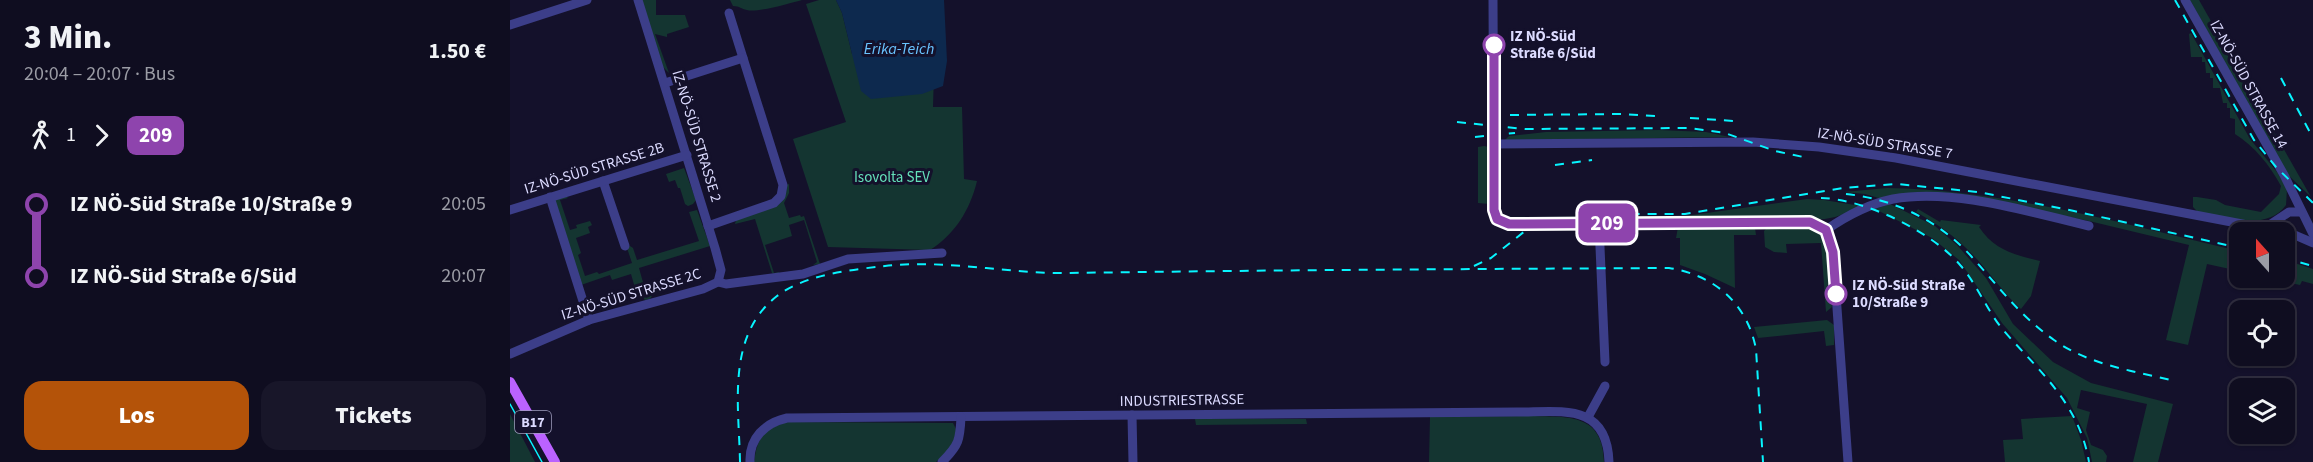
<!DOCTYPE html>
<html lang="de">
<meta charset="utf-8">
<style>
body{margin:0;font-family:"Source Sans 3",sans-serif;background:#181629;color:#f1f3f6;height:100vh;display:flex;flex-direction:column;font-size:22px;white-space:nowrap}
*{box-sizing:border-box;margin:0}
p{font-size:20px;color:#9b9ca5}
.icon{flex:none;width:33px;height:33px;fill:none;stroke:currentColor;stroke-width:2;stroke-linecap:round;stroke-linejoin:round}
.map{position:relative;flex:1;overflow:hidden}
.sheet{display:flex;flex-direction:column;background:#0f0d20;width:510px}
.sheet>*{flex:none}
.badge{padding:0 12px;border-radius:9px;font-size:21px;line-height:39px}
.needle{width:39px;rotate:339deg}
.fabs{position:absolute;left:1719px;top:222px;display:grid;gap:12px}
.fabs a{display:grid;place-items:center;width:66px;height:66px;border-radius:12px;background:#0f0d20;box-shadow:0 2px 4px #0004,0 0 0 2px #2f2d3e;font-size:30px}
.map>.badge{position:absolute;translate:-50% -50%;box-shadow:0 0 0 3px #fff}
.legs{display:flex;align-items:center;gap:9px;height:66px;padding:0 24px;font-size:20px}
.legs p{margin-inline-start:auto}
.head{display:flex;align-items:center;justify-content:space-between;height:102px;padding:0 24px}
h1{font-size:33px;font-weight:800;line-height:45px}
.primary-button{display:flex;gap:12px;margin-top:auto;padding:12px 24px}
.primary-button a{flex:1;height:69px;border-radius:18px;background:#b45309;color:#fff;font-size:24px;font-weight:800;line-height:69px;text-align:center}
.primary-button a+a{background:#181629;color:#f1f3f6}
ul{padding:0 24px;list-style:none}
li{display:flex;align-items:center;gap:21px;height:72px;font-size:22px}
li i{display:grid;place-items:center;width:9px;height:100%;margin:0 8px;background:currentColor}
li i::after{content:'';width:15px;height:15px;margin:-8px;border:4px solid;border-radius:50%;background:#0f0d20}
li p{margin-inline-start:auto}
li:first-child i{background:linear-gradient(#0000 50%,currentColor 0)}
li:last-child i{background:linear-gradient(currentColor 50%,#0000 0)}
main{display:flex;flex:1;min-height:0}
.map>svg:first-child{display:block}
</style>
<main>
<section class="sheet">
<div class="head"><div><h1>3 Min.</h1><p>20:04 – 20:07 · Bus</p></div><b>1.50 €</b></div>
<div class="legs"><svg class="icon" aria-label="walk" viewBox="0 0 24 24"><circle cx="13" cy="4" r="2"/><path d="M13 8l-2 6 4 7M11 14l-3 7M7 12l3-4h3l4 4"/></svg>1<svg class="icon" aria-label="forward" viewBox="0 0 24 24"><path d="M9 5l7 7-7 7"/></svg><b class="badge" style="background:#8e44ad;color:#fff">209</b></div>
<ul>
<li><i style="color:#8e44ad"></i><b>IZ NÖ-Süd Straße 10/Straße 9</b><p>20:05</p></li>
<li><i style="color:#8e44ad"></i><b>IZ NÖ-Süd Straße 6/Süd</b><p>20:07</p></li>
</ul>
<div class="primary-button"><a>Los</a><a>Tickets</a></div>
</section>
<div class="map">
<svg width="1803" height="462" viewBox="0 0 1803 462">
<rect width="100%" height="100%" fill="#14112b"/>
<!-- green -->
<g fill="#143531">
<polygon points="132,0 146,0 146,15 175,15 179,27 157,34 157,37 145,34 159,73 152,66"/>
<path d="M220 0H292C281 3 247 13 237 10 231 9 230 6 223 6Z"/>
<path d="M309 0H326L332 13 342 54 425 38 423 107H452L454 179 467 181C460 210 445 234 420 250L318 247 283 139 336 122 296 4Z"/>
<polygon points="1680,0 1689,0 1801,197 1776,173"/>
<path d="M1681 33 1740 139 1767 172 1777 189 1776 205C1757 232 1715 217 1688 212L1683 207V197H1687L1706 200 1715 205 1751 212 1769 194 1771 186C1759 164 1745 147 1725 134V119L1720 118V108H1717V103H1713L1710 88H1703V78H1700V73H1696L1695 62H1692V57H1681L1679 34Z"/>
<polygon points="1149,130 1196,132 1220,137 995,140 999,136 1036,132"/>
<polygon points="974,146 979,147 979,204 968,203 968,147"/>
<polygon points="174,168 186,200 183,204 178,206 175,204 170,188 168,188 165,180 159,182 156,174"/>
<polygon points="279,184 279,193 274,203 279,218 290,215 291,217 294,216 310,264 303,265 307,262 294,220 279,225 282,236 255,245 264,273 269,272 268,275 262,273 245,219 225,224 226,220 268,205 273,199 276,185"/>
<path d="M1377 188C1496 190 1614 224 1729 251V271L1697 264 1678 345 1656 340 1679 245 1579 221 1477 200 1372 199 1355 194 1334 192Z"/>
<polygon points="56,196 58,198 50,200 60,230 67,228 66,225 80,221 82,225 78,227 80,233 66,238 71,253 68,255 75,276 87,272 89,274 122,263 117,248 120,246 123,248 127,260 189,241 179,212 187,210 200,246 129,268 136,293 141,292 142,296 140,299 135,300 125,288 121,274 102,280 100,275 71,285 45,200"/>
<path d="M1297 199 1314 200 1351 206C1333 215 1318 222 1298 218L999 220 993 217 1175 216Z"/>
<polygon points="1380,204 1425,226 1447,245 1476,278 1503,324 1543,362 1581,383 1663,404 1648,462 1623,462 1637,404 1571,390 1567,408 1580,412 1576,430 1581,445 1593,450 1597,456 1596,462 1582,462 1577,438 1557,398 1492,323 1449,260 1422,238 1365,209"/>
<path d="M1408 209 1430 222 1431 220 1471 225 1469 227C1484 250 1505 255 1530 261L1521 296 1511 309C1492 292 1479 271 1462 254 1445 236 1427 224 1406 212Z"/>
<polygon points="1241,226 1245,228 1246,235 1224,235 1225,288 1195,274 1170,265 1170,238 1166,238 1168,227"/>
<polygon points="1259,226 1296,226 1313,234 1318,246 1322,307 1316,312 1311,243 1276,244 1277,253 1264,252 1255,247 1254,231"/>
<polygon points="1775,260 1803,269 1803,284 1792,281 1790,285 1756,278 1774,278"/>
<polygon points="1317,320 1324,325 1324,345 1316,346 1314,331 1248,338 1244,327"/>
<polygon points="0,414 25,462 0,462"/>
<path d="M1022 416C1060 417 1093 414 1094 462H919L920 417Z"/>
<polygon points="1562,416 1571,440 1576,462 1495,462 1493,440 1513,439 1511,419"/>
<polygon points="685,419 796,419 797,424 686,425"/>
<path d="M278 422 443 423 447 431 441 448 426 462H244C247 438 254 428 278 422Z"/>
</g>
<!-- water -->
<polygon fill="#0d294e" points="326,0 434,0 437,61 433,86 412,94 361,99 351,91 332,13"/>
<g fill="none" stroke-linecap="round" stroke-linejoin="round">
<!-- minor -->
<g stroke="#3c3e89" stroke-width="9">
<polyline points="128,0 205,248 211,270 208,282"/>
<path d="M983 0 984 210 987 219 999 224 1300 222C1316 227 1320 235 1323 252L1338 462"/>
<polyline points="1675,0 1774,175 1803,234"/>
<polyline points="219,13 233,58"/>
<polyline points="0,25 77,0"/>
<polyline points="155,83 233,58 273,185 271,196 264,203 198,226"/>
<polyline points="984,144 1243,142 1309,147 1386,158 1774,232"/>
<polyline points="93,181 115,246"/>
<polyline points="40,197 79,320"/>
<polyline points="0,210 177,155"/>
<polyline points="1089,224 1095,362"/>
<polyline points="1755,228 1779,212 1791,212"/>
<path d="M1316 230C1336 216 1359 204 1383 199 1444 188 1519 212 1579 226"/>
<polyline points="1774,233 1787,236 1803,243"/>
<polyline points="0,354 79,320 193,289 208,282 216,284 293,274 338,259 432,253"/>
<polyline points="622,415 623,462"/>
<polyline points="1078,417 1095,386"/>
<path d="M240 462C239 438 255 423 277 418L1007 412C1051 412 1097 402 1099 462"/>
<path d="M432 462C449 445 450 440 451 417"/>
</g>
<!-- major -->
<polyline stroke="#ba62ff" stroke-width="10" points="0,382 45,462"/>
<!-- tram -->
<polyline stroke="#07f5ff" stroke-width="1.5" points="0,404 32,462"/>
<!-- rail -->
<g stroke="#07f5ff" stroke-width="2" stroke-dasharray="9 8" stroke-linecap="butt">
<polyline points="1665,0 1744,140 1766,167 1803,203"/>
<polyline points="1771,78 1803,138"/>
<polyline points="1000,115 1111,114 1146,116"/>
<polyline points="1180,118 1224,121"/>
<polyline points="947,122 1015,129 1179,128 1215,133 1265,151 1298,158"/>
<polyline points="965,137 1005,133"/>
<polyline points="1045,165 1082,160"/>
<path d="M1336 194C1384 199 1428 220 1461 256 1489 287 1509 315 1544 340 1579 365 1624 371 1665 381"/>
<path d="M1311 198C1355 199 1423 232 1451 266 1468 286 1477 311 1494 331 1531 373 1569 404 1579 462"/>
<polyline points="1774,258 1803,266"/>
<polyline points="964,266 981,258 1015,231 1045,221 1087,214 1175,214 1333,188 1387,184 1468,192 1564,211 1730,248"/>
<path d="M230 462C229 405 216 336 267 296 296 274 340 270 375 266 436 259 498 274 559 273 759 270 959 269 1159 268 1204 275 1237 303 1246 349L1253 462"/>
</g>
</g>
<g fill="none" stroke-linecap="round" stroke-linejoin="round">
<!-- line-1 casing -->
<g stroke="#fff" stroke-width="14">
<polyline id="line-1" points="984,45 984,210 987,219 999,224 1300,222 1316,230 1323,252 1326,294"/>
</g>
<!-- line-1 -->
<use href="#line-1" stroke="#8e44ad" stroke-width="9"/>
</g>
<!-- markers -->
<g fill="#fff" stroke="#8e44ad" stroke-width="3">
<circle cx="984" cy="45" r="10"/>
<circle cx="1326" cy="294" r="10"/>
</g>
<g text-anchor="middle" stroke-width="6" stroke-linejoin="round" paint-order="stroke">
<!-- shield labels -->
<rect fill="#14112b" stroke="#a09ebf" stroke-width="1.5" x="5" y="411" width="36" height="22" rx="4.5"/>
<g font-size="14" font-weight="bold" fill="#dcdbff">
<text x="23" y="427">B17</text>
</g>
<!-- stop labels -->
<g font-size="15" font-weight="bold" fill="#dcdbff" stroke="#14112b" text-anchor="start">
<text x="1000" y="41">IZ NÖ-Süd<tspan x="1000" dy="17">Straße 6/Süd</tspan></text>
<text x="1342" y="290">IZ NÖ-Süd Straße<tspan x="1342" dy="17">10/Straße 9</tspan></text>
</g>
<!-- street labels -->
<g font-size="15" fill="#dcdbff" stroke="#14112b">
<text transform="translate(1739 84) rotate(61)" y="5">IZ-NÖ-SÜD STRASSE 14</text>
<text transform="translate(187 136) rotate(73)" y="5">IZ-NÖ-SÜD STRASSE 2</text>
<text transform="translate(1375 143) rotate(9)" y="5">IZ-NÖ-SÜD STRASSE 7</text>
<text transform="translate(84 168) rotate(-17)" y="5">IZ-NÖ-SÜD STRASSE 2B</text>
<text transform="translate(121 294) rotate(-17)" y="5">IZ-NÖ-SÜD STRASSE 2C</text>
<text transform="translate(672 400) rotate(-1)" y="5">INDUSTRIESTRASSE</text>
</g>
<!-- park labels -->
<g font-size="15" fill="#65e1ba" stroke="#14112b">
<text x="382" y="182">Isovolta SEV</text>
</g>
<!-- water labels -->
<g font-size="16" font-style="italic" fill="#69c3ff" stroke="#14112b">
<text x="389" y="54">Erika-Teich</text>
</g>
</g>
</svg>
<div class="fabs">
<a><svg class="needle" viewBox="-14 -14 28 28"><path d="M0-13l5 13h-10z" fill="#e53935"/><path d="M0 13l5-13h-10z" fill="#9b9ca5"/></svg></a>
<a><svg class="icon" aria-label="locate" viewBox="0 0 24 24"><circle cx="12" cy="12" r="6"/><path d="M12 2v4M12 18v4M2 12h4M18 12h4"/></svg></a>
<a><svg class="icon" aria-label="layers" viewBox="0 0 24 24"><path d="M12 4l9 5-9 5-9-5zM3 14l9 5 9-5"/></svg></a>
</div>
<b class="badge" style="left:1097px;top:223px;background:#8e44ad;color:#fff">209</b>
</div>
</main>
